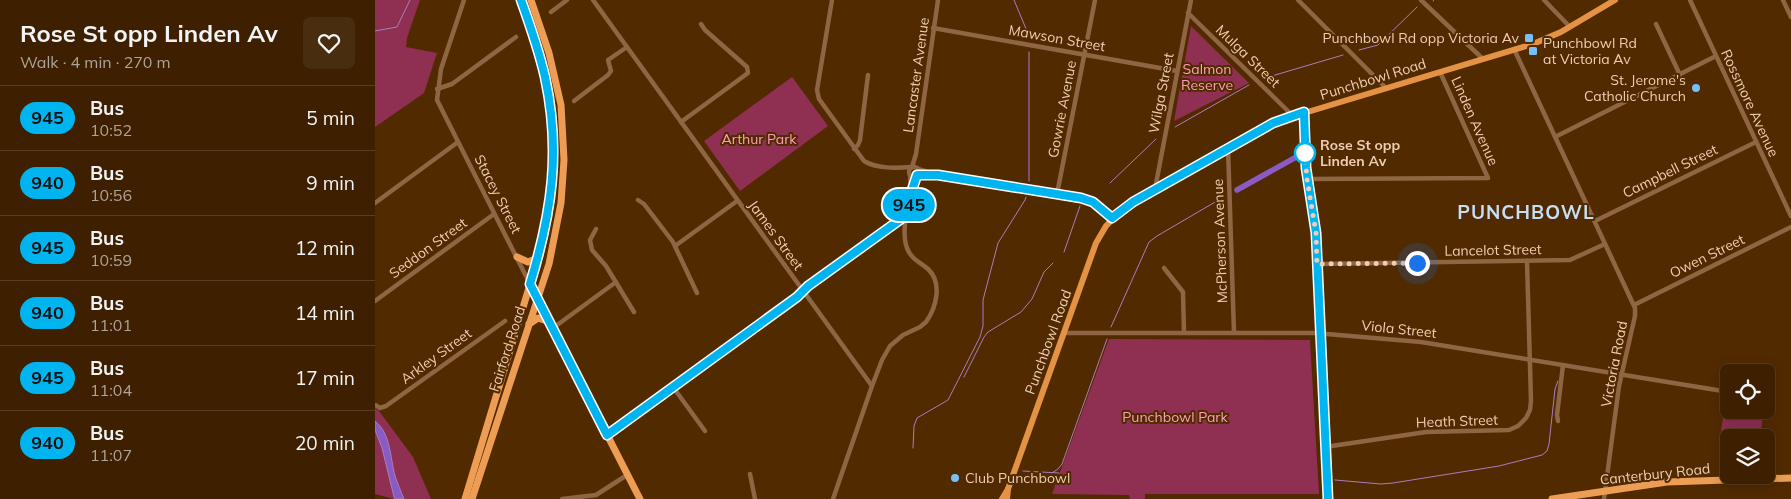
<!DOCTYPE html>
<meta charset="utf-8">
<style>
body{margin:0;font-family:Mulish,sans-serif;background:#492d0f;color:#f1f3f6;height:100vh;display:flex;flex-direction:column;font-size:19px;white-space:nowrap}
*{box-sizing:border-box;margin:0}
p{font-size:16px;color:#ada399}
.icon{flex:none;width:28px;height:28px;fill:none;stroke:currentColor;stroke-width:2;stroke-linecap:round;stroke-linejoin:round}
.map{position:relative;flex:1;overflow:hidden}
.panel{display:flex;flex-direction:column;background:#3e2000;width:375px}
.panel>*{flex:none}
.badge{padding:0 10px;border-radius:16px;font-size:18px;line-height:32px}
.buttons{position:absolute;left:1345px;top:364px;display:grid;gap:10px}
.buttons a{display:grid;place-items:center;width:55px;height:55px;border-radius:8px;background:#3e2000;box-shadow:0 2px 12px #0003,0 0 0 1px #573e22;font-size:25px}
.you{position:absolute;width:25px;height:25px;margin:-12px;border:4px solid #fff;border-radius:50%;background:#1a73e8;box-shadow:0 0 0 8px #1a73e833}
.map>.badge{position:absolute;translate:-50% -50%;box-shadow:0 0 0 2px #fff}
.round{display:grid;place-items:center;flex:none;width:52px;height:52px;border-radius:8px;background:#492d0f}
.summary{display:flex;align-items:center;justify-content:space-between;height:85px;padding:0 20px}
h1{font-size:24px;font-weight:700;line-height:38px}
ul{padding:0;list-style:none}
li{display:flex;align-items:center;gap:15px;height:65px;padding:0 20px;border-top:1px solid #573e22}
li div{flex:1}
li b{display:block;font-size:19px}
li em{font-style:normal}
li .badge{min-width:55px;font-weight:700;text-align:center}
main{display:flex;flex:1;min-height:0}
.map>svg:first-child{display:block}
</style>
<main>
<section class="panel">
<div class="summary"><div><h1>Rose St opp Linden Av</h1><p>Walk · 4 min · 270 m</p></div><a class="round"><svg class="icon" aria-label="heart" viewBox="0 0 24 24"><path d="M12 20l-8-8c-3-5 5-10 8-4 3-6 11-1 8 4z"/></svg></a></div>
<ul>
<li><span class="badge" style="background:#00b5ef;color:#111">945</span><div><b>Bus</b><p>10:52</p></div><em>5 min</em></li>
<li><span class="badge" style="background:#00b5ef;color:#111">940</span><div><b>Bus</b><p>10:56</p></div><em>9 min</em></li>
<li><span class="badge" style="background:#00b5ef;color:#111">945</span><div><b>Bus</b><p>10:59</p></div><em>12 min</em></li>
<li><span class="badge" style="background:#00b5ef;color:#111">940</span><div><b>Bus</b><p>11:01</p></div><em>14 min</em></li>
<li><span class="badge" style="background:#00b5ef;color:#111">945</span><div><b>Bus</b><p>11:04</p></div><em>17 min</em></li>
<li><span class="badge" style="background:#00b5ef;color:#111">940</span><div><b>Bus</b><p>11:07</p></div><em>20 min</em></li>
</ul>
</section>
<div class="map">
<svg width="1416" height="499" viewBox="0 0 1416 499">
<rect width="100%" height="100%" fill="#522a00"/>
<!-- green -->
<g fill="#8f2f52">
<polygon points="0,0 45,0 32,38 31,47 62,53 49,93 0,127"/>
<polygon points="816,26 874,83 799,121"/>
<polygon points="417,77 453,126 365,191 329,141"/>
<polygon points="734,339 935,340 944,494 770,494 770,499 755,499 754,495 677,494"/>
<polygon points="1350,404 1354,404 1354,410 1389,410 1385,437 1354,438 1354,440 1345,438"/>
<polygon points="0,408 4,411 38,457 56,499 19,499 0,494"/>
</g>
<!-- water -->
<path fill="#895bc4" stroke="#a77ebf" d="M0 421C16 434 15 457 20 476 23 484 26 492 29 499H20L19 497 7 448 0 430Z"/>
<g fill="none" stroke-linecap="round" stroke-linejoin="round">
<!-- stream -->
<g stroke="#a77ebf" stroke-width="1">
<polyline points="639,0 654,36"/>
<polyline points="1058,1 1059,0"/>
<polyline points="0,31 22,27 35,0"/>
<polyline points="984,50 1003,45 1042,7"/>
<polyline points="654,52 654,181"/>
<polyline points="890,78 968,55"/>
<polyline points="800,127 874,85"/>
<polyline points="735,183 781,139"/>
<polyline points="689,252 705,206"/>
<polyline points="736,327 774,242 782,236 847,198"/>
<polyline points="589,377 609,337 613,332 646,312 657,299 669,272 678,263"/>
<polyline points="538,448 539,426 542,418 573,400 605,337 608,326 608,300 623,243 650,200 651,197"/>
<polyline points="648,471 684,473"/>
<polyline points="677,473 683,469 687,464 732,339"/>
<polyline points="960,480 1006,484 1018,483 1124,466 1167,455 1172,451 1174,444 1180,389 1183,381"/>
</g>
<!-- canal -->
<polyline stroke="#895bc4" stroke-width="5.5" points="862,190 923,156"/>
<!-- minor -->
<g stroke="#8e6643" stroke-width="4.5">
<polyline points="89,0 66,69 62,100 155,284"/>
<polyline points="218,0 497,386 458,499"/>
<path d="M457 0 442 90 444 99 489 161C502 169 521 168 536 167"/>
<polyline points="923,0 1011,88"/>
<polyline points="1046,0 1108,59"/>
<polyline points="1169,0 1195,27"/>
<polyline points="1315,0 1416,216"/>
<polyline points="1408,0 1416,17"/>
<polyline points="176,12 192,0"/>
<polyline points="813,13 918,116"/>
<polyline points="1281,24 1305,75"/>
<polyline points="558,28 802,71"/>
<polyline points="1139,49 1260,308 1260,316 1244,386 1229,499"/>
<polyline points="62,89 77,84 141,37"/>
<polyline points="199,101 233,75 236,71 233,60 252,47"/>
<polyline points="929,112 931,168 941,233 953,499"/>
<polyline points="306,122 373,73 372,67 330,30 326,24"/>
<polyline points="1180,137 1341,56"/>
<polyline points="853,148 859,332"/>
<polyline points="479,149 483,145 485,140 493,75"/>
<circle cx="539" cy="172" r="5"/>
<polyline points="537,167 541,154 563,0"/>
<polyline points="543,169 559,174"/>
<polyline points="535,175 536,192"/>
<polyline points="542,175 563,175 706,198 715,201 737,218"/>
<polyline points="932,179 1113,178 1065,72"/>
<polyline points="780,189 816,0"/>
<polyline points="682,194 720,0"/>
<polyline points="263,200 269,204 298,242 322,293"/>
<polyline points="0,203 83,142"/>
<polyline points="1220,221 1381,142"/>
<polyline points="221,229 215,240 217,250 231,266 259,312"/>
<polyline points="300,246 362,201"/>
<polyline points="942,264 1195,260 1230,244"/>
<polyline points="789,268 808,292 809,332"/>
<polyline points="0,301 119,214"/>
<polyline points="1259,305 1416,227"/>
<polyline points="178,328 241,282"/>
<polyline points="689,333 940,333 1046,342 1354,392"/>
<path d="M497 386 507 360 515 346 528 335 545 327 551 322C561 308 568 283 553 269 545 262 536 259 532 248 525 230 535 194 541 176"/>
<polyline points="298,387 330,431"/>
<polyline points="0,405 5,408 11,406 130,321"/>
<polyline points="1183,421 1182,415 1188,365"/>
<polyline points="232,435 425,295 433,286 533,214"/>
<polyline points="950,447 1051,432 1134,430 1143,426 1151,418 1155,410 1156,401 1152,261"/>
<polyline points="375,474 380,499"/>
<polyline points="187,499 221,495 252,475"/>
</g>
<!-- primary -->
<g stroke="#e49244" stroke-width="6">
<polyline points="627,499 633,489 721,243 731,226 747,209 853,148 906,120 1158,44 1186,32 1240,0"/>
<polyline points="632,499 633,489"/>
</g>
<!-- trunk -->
<g stroke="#ee9e54" stroke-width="7">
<polyline points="142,257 153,262 163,258"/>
<polyline points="155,284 265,499"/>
<polyline points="154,324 163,318 175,322"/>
<path d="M90 499 163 258C179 198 183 138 170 77 164 51 155 25 146 0"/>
<polyline points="97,499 174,264 186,203 189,160 186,105 174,53 156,0"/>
<polyline points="1177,499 1292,482 1416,478"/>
</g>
</g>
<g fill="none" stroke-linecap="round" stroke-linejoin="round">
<!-- line casing -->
<g stroke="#fff" stroke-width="11">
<path id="line" d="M146 0C155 25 164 51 170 77 186 151 177 212 155 284L232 435 422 297 433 286 533 214 536 193 542 175H563L706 198 718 202 737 218 758 202 898 123 929 112 931 168 941 233 953 499"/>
</g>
<!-- line -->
<use href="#line" stroke="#00b5ef" stroke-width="8"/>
<!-- walk -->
<polyline stroke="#eeceb4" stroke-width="5" stroke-dasharray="0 9" points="930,153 932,179 941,233 942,264 1042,263"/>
</g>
<!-- markers -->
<g fill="#75c0f6" stroke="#522a00" stroke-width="2">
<rect x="1149" y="33" width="10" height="10" rx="2.5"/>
<rect x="1153" y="46" width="10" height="10" rx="2.5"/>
<circle cx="1321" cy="88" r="5"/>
<circle cx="580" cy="478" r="5"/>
</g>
<circle fill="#fff" stroke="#00b5ef" stroke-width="2.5" cx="930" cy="153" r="10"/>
<g text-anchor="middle" stroke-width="4" stroke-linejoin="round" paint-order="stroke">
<!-- street labels -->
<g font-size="14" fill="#eeceb4" stroke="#522a00">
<text transform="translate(682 38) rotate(10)" y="5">Mawson Street</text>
<text transform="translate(873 56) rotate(44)" y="5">Mulga Street</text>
<text transform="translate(541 75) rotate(-82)" y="5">Lancaster Avenue</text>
<text transform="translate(998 79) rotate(-17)" y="5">Punchbowl Road</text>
<text transform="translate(786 93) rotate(-79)" y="5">Wilga Street</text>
<text transform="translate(1375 103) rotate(65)" y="5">Rossmore Avenue</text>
<text transform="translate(687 109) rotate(-79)" y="5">Gowrie Avenue</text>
<text transform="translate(1100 121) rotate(66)" y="5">Linden Avenue</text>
<text transform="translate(1295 171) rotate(-26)" y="5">Campbell Street</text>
<text transform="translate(123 194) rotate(63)" y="5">Stacey Street</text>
<text transform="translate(401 235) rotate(54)" y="5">James Street</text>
<text transform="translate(845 241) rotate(-92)" y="5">McPherson Avenue</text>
<text transform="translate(53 248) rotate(-36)" y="5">Seddon Street</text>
<text transform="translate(1118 250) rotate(-1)" y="5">Lancelot Street</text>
<text transform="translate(1332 256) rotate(-26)" y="5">Owen Street</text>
<text transform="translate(1024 329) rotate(6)" y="5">Viola Street</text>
<text transform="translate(673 342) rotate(-70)" y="5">Punchbowl Road</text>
<text transform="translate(132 349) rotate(-72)" y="5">Fairford Road</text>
<text transform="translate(61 356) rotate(-36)" y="5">Arkley Street</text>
<text transform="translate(1239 364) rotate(-79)" y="5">Victoria Road</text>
<text transform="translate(1082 421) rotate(-2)" y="5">Heath Street</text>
<text transform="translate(1280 474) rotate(-6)" y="5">Canterbury Road</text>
</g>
<!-- poi labels -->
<g font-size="14" fill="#eeceb4" stroke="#522a00" text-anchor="end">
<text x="1144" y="43">Punchbowl Rd opp Victoria Av</text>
<text x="1168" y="48" text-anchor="start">Punchbowl Rd<tspan x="1168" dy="16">at Victoria Av</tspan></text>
<text x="1311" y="85">St. Jerome's<tspan x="1311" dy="16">Catholic Church</tspan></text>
<text x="590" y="483" text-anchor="start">Club Punchbowl</text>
</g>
<!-- park labels -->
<g font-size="14" fill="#fca0ba" stroke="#522a00">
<text x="832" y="74">Salmon<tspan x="832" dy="16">Reserve</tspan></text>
<text x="384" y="144">Arthur Park</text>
<text x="800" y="422">Punchbowl Park</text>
</g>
<!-- stop labels -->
<g font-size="14" font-weight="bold" fill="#eeceb4" stroke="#522a00" text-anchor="start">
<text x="945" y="150">Rose St opp<tspan x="945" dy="16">Linden Av</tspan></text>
</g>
<!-- district labels -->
<g font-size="19" font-weight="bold" letter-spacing="1" fill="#c5dff4" stroke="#522a00">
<text x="1151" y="219">PUNCHBOWL</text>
</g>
</g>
</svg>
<div class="buttons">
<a><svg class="icon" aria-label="locate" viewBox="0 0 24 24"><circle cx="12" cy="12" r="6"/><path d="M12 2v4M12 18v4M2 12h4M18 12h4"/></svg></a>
<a><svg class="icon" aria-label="layers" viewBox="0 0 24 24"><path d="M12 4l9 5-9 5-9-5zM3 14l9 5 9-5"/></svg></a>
</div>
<div class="you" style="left:1042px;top:263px"></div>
<b class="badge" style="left:534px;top:205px;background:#00b5ef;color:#111">945</b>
</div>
</main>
